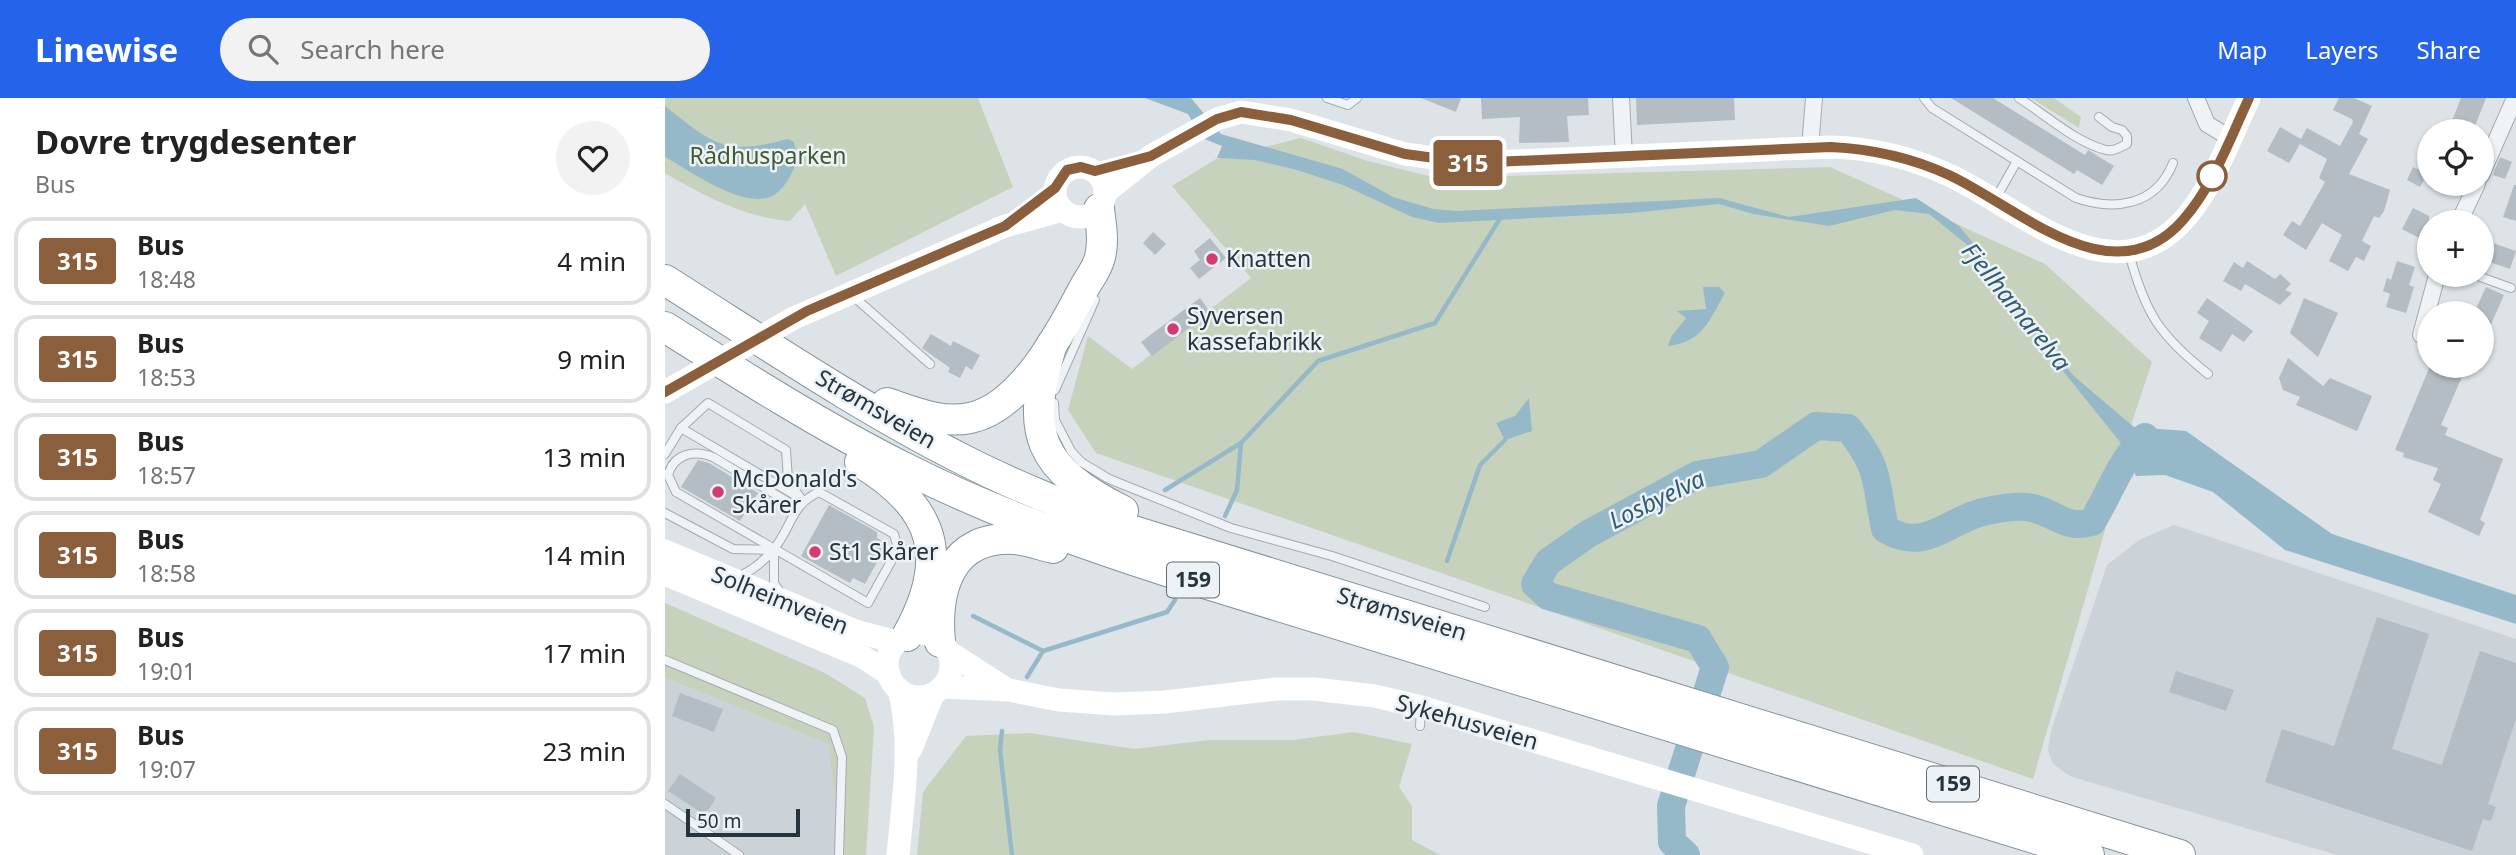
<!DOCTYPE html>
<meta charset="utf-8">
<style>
body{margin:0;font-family:"Noto Sans",sans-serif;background:#f2f2f2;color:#222;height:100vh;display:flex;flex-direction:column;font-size:26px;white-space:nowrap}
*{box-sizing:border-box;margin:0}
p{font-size:23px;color:#767676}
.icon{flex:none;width:38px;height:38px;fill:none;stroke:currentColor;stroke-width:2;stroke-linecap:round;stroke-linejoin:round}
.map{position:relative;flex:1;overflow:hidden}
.details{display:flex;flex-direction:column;background:#fff;width:665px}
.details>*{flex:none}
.badge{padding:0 14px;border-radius:5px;font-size:24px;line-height:46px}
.tools{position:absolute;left:1752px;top:21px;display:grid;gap:14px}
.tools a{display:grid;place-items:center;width:77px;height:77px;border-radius:50%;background:#fff;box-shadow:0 2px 5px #0004;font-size:35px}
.scale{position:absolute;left:21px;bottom:18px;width:114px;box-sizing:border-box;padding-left:7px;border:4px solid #26343e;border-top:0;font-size:19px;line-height:24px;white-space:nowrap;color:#26343e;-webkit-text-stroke:5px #ecf2f5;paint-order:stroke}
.map>.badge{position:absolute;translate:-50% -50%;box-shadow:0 0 0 4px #fff}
.round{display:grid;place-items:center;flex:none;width:74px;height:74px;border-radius:37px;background:#f2f2f2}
.head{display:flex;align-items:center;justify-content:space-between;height:119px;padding:0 35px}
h1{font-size:33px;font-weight:700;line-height:52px}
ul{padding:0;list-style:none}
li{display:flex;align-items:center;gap:21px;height:88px;margin:0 14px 10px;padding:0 21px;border:4px solid #e0e0e0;border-radius:21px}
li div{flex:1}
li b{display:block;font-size:26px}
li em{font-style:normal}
li .badge{min-width:77px;font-weight:700;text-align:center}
header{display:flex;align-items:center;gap:42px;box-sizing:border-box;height:98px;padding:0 35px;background:#2563eb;color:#fff}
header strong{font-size:33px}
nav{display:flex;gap:38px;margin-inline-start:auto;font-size:24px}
.search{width:490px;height:63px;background:#f2f2f2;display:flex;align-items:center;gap:18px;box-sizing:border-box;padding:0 24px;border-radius:38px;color:#767676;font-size:26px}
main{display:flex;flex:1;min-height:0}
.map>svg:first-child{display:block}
</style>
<header>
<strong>Linewise</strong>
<div class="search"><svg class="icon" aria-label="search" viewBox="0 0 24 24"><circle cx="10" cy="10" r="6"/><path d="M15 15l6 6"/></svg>Search here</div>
<nav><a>Map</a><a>Layers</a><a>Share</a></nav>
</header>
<main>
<section class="details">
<div class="head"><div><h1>Dovre trygdesenter</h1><p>Bus</p></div><a class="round"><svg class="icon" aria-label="heart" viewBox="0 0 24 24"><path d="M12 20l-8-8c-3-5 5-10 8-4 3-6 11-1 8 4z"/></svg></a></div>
<ul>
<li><span class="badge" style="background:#8b5e3c;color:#fff">315</span><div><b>Bus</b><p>18:48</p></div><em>4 min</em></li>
<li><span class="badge" style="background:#8b5e3c;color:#fff">315</span><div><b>Bus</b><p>18:53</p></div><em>9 min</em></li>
<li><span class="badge" style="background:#8b5e3c;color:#fff">315</span><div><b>Bus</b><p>18:57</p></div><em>13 min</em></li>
<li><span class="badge" style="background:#8b5e3c;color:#fff">315</span><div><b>Bus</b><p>18:58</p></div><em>14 min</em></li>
<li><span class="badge" style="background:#8b5e3c;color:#fff">315</span><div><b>Bus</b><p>19:01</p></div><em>17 min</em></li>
<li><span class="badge" style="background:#8b5e3c;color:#fff">315</span><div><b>Bus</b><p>19:07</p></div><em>23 min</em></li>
</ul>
</section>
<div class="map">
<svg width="1851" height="757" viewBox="0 0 1851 757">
<rect width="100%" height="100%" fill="#dde3e7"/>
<!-- built -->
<g fill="#cbd3d9">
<polygon points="1509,427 1851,541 1851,757 1672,757 1421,683 1405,678 1388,666 1383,652 1386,633 1442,467 1474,442"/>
<polygon points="0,580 163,646 175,742 170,757 0,757"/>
</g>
<!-- green -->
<g fill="#c7d2bd">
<path d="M0 0H313L348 89 171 178 140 106 125 123C79 119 39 98 0 75Z"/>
<polygon points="1366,0 1389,0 1416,19 1414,30"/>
<polygon points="636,40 703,63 772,80 1165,69 1380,166 1487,264 1459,348 1462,356 1368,681 431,355 403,312 423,238 467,271 586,180 507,88 551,61"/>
<polygon points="0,505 160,575 200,600 209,629 201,757 170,757 175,742 163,646 0,580"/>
<polygon points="689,634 747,646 734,689 747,708 747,742 775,757 252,757 258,694 301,638 365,635 469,651 544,642 628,642"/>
</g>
<!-- water -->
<g fill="#96b9c9">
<polygon points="480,0 526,0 556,36 678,71 728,99 768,111 792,113 1054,100 1124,119 1251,100 1294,128 1318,157 1363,227 1410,279 1469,329 1521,333 1667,436 1851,497 1851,526 1620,452 1548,394 1500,377 1471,378 1459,349 1346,208 1311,154 1264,116 1230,112 1164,128 1088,116 1054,106 966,115 774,125 747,119 678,87 632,72 590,62 552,60 557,48 537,40 523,16"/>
<path d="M0 8C49 47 60 58 123 41L129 44 133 62C128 72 122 87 113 94 86 118 26 73 0 59Z"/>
<path d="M1038 189H1054L1060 195C1043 224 1039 243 1003 248L1006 239 1021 220 1012 213 1041 211Z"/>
<polygon points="864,300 867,333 840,342 831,325 850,318"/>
</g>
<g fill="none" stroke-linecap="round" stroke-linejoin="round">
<!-- stream -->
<g stroke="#96b9c9" stroke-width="4.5">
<polyline points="500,392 576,345 653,263 770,225 836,119"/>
<polyline points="560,418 572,392 576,345"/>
<polyline points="782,463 815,367 840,342"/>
<polyline points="308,518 378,553 502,514 510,502"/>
<polyline points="362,579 378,553"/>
<polyline points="337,633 335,652 347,757"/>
</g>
<!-- river -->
<path stroke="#96b9c9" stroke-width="28" d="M1021 757 1007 744 1006 708 1050 569 1033 541 883 498 870 486 883 464 923 436 1032 377 1096 366 1151 328 1183 330C1216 371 1210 383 1220 431 1262 456 1282 421 1322 413 1333 411 1348 408 1360 409 1386 410 1398 433 1427 424 1445 395 1455 362 1480 339"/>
</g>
<!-- building -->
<g fill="#b4bdc4">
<polygon points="756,0 796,0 791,14"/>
<polygon points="816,0 923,0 924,17 902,18 904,44 854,45 855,19 817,21"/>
<polygon points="971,0 1069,0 1070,22 972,27"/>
<polygon points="1286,0 1328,0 1420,57 1423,52 1449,68 1437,87 1412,72 1409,76"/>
<polygon points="1674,0 1689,0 1707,8 1694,36 1703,41 1684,76 1725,92 1719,113 1714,120 1709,118 1697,143 1706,148 1699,163 1691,159 1683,173 1664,163 1677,137 1657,125 1641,152 1618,137 1627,123 1635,128 1660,84 1654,80 1662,61 1635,46 1624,65 1602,53 1615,29 1636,41 1642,30 1675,48 1688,24 1687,21 1668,12"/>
<polygon points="1796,0 1821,0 1808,33 1783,33"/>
<polygon points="1835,59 1847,64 1840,81 1828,77"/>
<polygon points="1748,69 1762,76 1755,89 1742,82"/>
<polygon points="1849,87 1851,87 1851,123 1838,119"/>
<polygon points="1748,110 1764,118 1764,126 1756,141 1737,131"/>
<polygon points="488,134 501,146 490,157 478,145"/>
<polygon points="545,140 561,160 534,181 525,170 535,162 529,153"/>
<polygon points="1816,141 1851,153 1845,171 1816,161"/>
<polygon points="1582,163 1610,181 1615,176 1626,186 1620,192 1627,195 1615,207 1580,186 1576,193 1558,183 1569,164 1578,170"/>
<polygon points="1732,163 1750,169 1744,187 1749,189 1741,215 1721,209 1725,196 1718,193 1722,180 1726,182"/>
<polygon points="1821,189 1839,197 1816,249 1816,215 1809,215"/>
<polygon points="535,200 545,214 487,258 476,244"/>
<polygon points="1542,200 1588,233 1579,244 1567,236 1556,254 1534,240 1544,223 1532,215"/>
<polygon points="1639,200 1673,215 1653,259 1625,235"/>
<polygon points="266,236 286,248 288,243 315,257 307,272 301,268 295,280 283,274 285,270 257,250"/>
<polygon points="1623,260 1658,288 1665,280 1707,298 1692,333 1631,307 1635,299 1618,292 1614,280"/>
<polygon points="1765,268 1784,268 1799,274 1776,327 1783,330 1780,337 1838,361 1815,422 1820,425 1814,438 1763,414 1776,386 1768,382 1773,370 1738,359 1739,355 1730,352"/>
<polygon points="33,362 44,365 93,395 75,423 16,389"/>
<polygon points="164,407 212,434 212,440 222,446 200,486 188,480 185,485 136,458"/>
<polygon points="1712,519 1764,536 1727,651 1777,667 1815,553 1851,565 1851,621 1823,706 1831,709 1826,723 1818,721 1807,753 1600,684 1617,631 1669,648"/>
<polygon points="1511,573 1569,592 1561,613 1504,594"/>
<polygon points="15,595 58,611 49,634 7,618"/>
<polygon points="15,676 51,700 40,717 3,693"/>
</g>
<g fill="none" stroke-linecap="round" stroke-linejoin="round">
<!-- service casing -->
<g stroke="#a2abb1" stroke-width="10">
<g id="service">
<polyline points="662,0 683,7 692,0"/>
<path d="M1259 0 1267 10 1411 100C1450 113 1491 108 1508 65"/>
<path d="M1354 0C1381 17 1410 44 1441 52 1449 54 1455 49 1462 46V38L1457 32 1447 29 1434 19"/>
<polyline points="1331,100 1352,63"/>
<path d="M1464 155C1480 215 1494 237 1543 276"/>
<polyline points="1810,177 1846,190"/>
<polyline points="188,198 265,266"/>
<polyline points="390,292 430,202"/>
<polyline points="389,305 390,322 406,353 416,364 444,381 566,430 667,458 820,509"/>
<polyline points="16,330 43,305 121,352 123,382 137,402"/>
<polyline points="0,356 16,330 135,400"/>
<polyline points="0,415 68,451 106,452"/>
<polyline points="109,452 109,485 115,494"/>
<path d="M73 479C86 473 99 463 108 452 127 430 125 407 154 394L229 436 233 451 203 505 11 394 3 377C9 355 29 352 48 359L133 410"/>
<polyline points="0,562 168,632 177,659 174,757"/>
<polyline points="755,628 756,612"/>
<polyline points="0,706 74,757"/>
</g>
</g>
<!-- minor casing -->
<g stroke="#a2abb1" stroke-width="18">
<g id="minor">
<polyline points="956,0 959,59"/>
<polyline points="1531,0 1542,26 1565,40"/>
<polyline points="1145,50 1149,0"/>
<polyline points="1816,77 1850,0"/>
<polyline points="1794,124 1812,86"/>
<polyline points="1756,237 1772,177"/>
</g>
</g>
<!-- motorway casing -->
<g stroke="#84949e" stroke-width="32">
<g id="motorway">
<path d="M0 182C97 243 194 309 297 361 349 388 404 409 459 430L1515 757"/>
<path d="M0 229C79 279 158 329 242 371 337 419 438 453 539 485L1424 757"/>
<path d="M387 246C359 336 373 370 458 413"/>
<path d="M222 305C249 314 277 326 305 320 356 310 396 234 418 192 424 180 432 172 435 159 439 143 436 127 434 111"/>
<path d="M195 364C272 410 285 461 242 538"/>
<path d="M275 544C270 490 286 437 350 441 362 442 376 447 388 450"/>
</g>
</g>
<!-- service -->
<use href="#service" stroke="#eff3f6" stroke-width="8"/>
<!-- minor -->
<use href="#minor" stroke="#eff3f6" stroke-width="16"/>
<!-- secondary -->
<g stroke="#fff" stroke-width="23">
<circle cx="415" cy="94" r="25"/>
<path d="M441 94 486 58 552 21 576 14 626 22 740 56 807 65 1166 49C1207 50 1247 60 1284 77 1352 108 1443 199 1515 126 1547 93 1564 42 1584 0"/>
<polyline points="129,220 340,128 398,112"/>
<polyline points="0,453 193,534 232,544"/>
<polyline points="0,476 198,559 224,576"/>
<circle cx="254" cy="567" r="32"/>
<polyline points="282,553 338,589"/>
<polyline points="277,589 344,592 394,602 449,606 500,604 611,591 649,591 710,598 756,609 1247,757"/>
<polyline points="246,651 268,596"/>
<path d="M233 757C238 701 248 647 234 591"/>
</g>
<!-- motorway -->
<use href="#motorway" stroke="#fff" stroke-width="30"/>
<!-- secondary-bridge -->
<polyline stroke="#fff" stroke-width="23" points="0,294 129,220"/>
</g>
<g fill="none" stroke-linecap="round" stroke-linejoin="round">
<!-- line casing -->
<g stroke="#fff" stroke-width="16">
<path id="line" d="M0 294 142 213 340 128 390 90 402 72 416 69 430 73 486 58 552 21 576 14 626 22 740 56 807 65 1166 49C1207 51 1247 60 1284 77 1353 109 1448 202 1518 122 1548 88 1565 41 1584 0"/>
</g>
<!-- line -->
<use href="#line" stroke="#8b5e3c" stroke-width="10"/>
</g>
<!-- markers -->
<circle fill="#fff" stroke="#8b5e3c" stroke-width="3.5" cx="1547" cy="78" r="14"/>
<g fill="#d33b71" stroke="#ecf2f5" stroke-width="2.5">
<circle cx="547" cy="161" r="7"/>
<circle cx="508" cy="231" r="7"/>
<circle cx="53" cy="394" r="7"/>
<circle cx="150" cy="454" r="7"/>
</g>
<g text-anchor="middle" stroke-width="5" stroke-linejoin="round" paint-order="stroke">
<!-- shield labels -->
<g fill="#ecf2f5" stroke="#616d75" stroke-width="2">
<rect x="502" y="464.5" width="52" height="35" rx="5"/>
<rect x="1262" y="668.5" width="52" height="35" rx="5"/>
</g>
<g font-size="21" font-weight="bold" fill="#26343e">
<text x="528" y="489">159</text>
<text x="1288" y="693">159</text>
</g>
<!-- park labels -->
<g font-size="23" fill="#425b33" stroke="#ecf2f5">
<text x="103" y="66">Rådhusparken</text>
</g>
<!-- poi labels -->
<g font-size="23" fill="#26343e" stroke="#ecf2f5" text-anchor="start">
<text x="561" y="169">Knatten</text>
<text x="522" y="226">Syversen<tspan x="522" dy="26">kassefabrikk</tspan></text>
<text x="67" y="389">McDonald's<tspan x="67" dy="26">Skårer</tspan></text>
<text x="164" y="462">St1 Skårer</text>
</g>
<!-- street labels -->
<g font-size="23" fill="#26343e" stroke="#ecf2f5">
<text transform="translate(211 311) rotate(30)" y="8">Strømsveien</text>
<text transform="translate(115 502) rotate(22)" y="8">Solheimveien</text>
<text transform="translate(737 516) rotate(17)" y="8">Strømsveien</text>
<text transform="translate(802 624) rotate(16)" y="8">Sykehusveien</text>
</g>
<!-- water labels -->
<g font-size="24" font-style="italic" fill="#2f5b74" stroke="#ecf2f5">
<text transform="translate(1351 209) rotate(51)" y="8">Fjellhamarelva</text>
<text transform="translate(992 402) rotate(-26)" y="8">Losbyelva</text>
</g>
</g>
</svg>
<div class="tools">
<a><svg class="icon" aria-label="locate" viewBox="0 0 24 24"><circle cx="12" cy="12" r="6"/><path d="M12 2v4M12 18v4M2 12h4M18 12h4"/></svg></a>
<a>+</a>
<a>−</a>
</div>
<div class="scale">50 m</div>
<b class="badge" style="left:803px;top:65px;background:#8b5e3c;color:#fff">315</b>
</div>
</main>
